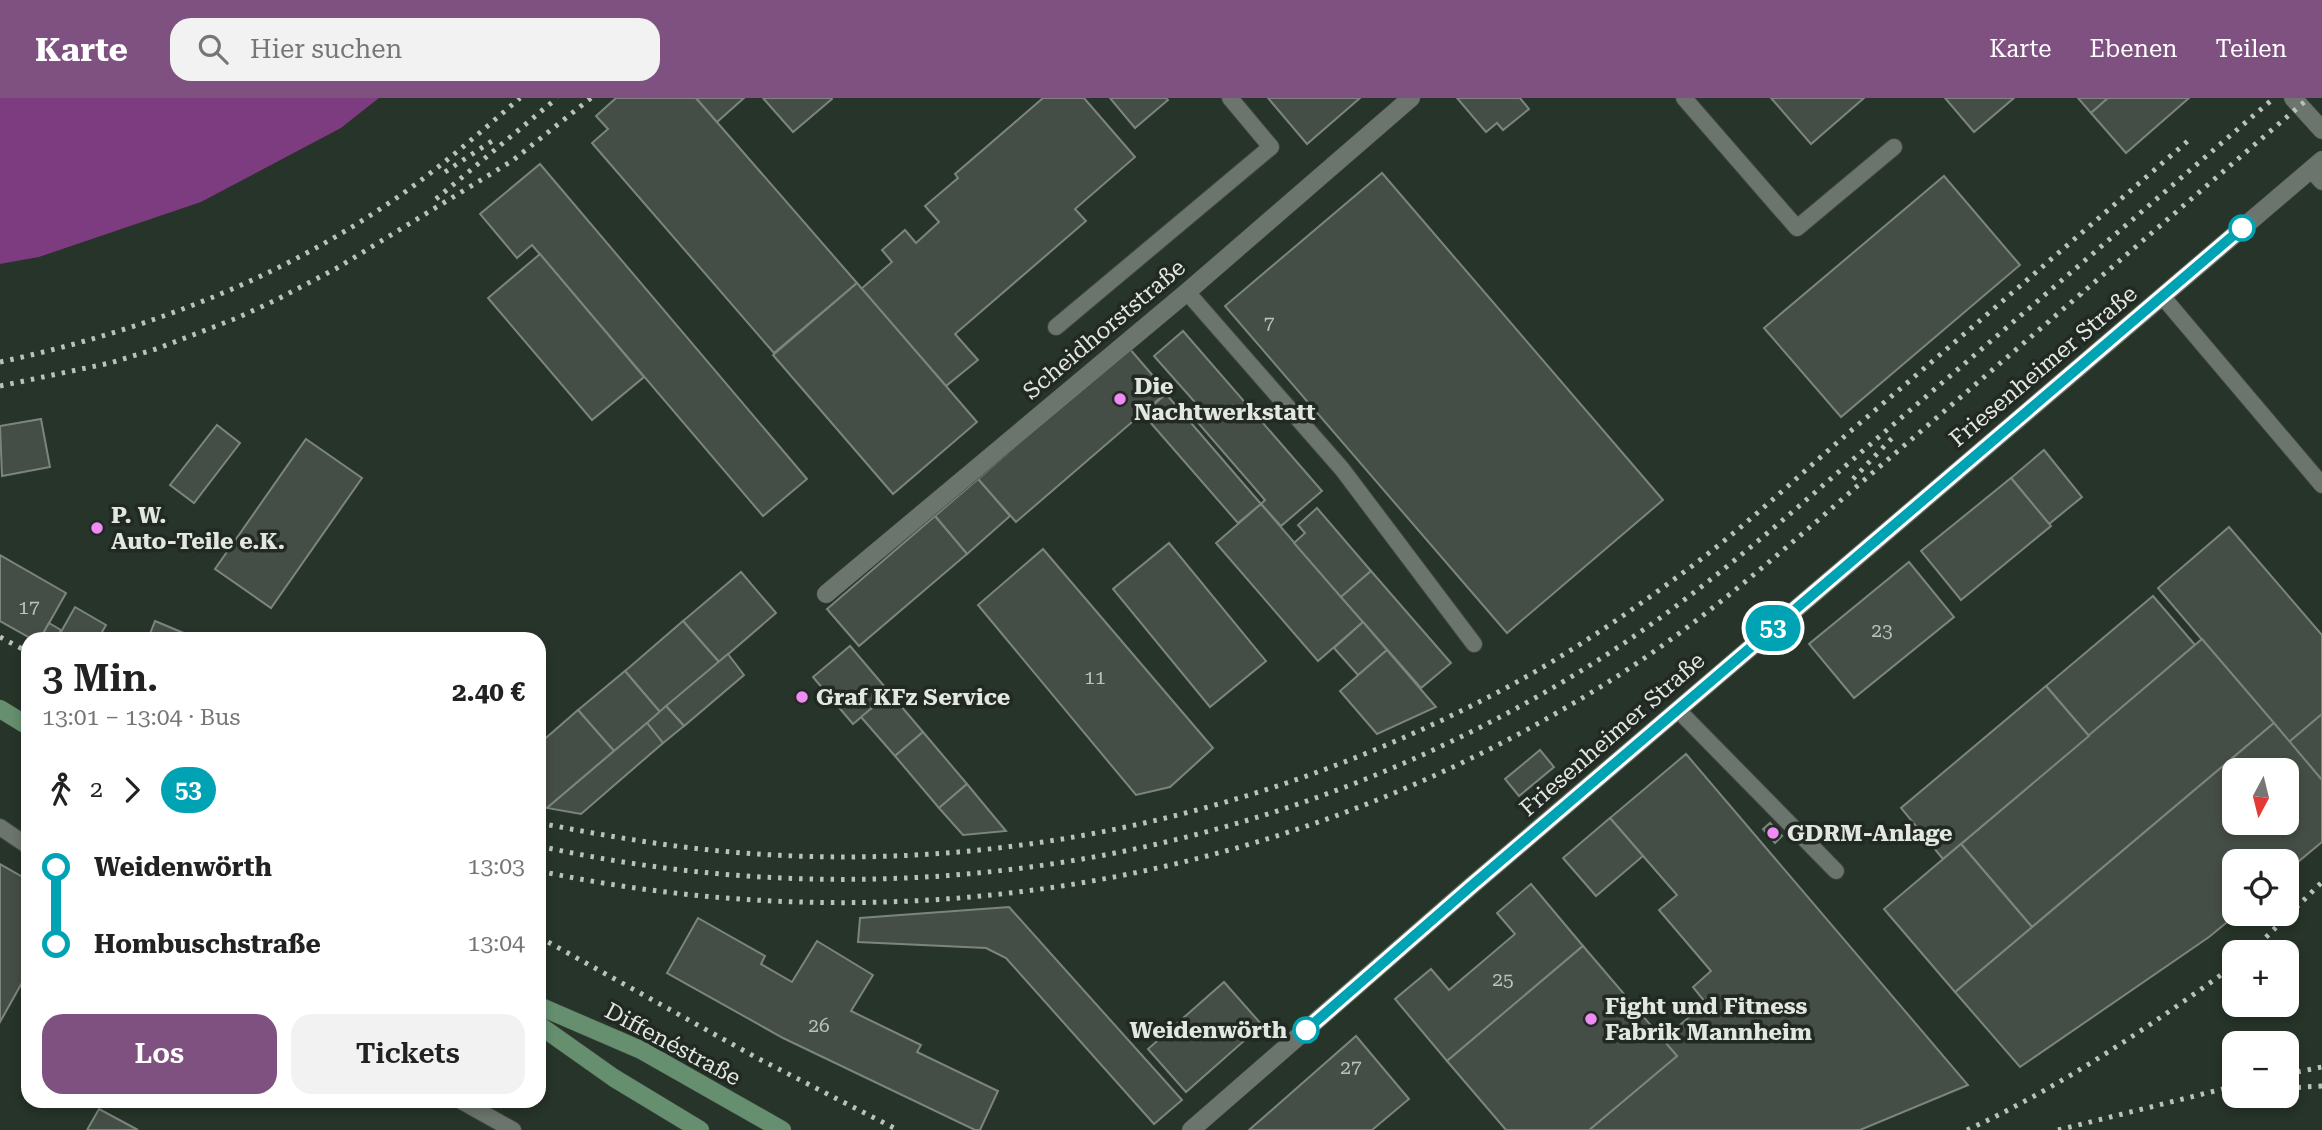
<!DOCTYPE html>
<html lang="de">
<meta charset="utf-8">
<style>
body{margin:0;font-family:"Roboto Serif",serif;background:#f2f2f2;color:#222;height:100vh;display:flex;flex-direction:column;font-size:26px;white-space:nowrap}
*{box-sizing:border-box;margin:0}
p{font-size:23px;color:#767676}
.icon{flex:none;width:38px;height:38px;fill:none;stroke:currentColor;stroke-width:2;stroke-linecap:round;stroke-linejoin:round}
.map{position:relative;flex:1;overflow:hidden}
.sheet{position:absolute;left:21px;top:534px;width:525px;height:476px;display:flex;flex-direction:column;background:#fff;border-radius:21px;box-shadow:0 4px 10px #0003}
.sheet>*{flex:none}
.badge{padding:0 14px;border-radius:23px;font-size:24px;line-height:46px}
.needle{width:46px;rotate:187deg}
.fabs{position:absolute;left:2222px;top:660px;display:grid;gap:14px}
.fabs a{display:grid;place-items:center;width:77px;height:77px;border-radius:14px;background:#fff;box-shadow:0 4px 10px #0003;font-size:35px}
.map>.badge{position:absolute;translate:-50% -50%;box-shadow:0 0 0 4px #fff}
.legs{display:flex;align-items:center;gap:10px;height:77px;padding:0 21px;font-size:23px}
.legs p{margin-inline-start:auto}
.headline{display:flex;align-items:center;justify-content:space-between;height:119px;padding:0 21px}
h1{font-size:38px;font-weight:600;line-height:52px}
.cta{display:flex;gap:14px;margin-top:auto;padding:14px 21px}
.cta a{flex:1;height:80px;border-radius:21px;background:#7f5181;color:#fff;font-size:28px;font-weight:600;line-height:80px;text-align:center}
.cta a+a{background:#f2f2f2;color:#222}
ul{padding:0 21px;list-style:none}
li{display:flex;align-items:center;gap:24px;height:77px;font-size:26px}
li i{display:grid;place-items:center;width:10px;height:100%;margin:0 9px;background:currentColor}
li i::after{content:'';width:18px;height:18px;margin:-9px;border:5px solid;border-radius:50%;background:#fff}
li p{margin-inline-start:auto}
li:first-child i{background:linear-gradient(#0000 50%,currentColor 0)}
li:last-child i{background:linear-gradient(currentColor 50%,#0000 0)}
header{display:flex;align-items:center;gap:42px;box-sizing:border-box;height:98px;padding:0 35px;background:#7f5181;color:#fff}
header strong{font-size:33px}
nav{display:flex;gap:38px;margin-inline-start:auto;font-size:24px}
.search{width:490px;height:63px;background:#f2f2f2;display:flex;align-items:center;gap:18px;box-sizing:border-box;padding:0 24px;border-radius:21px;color:#767676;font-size:26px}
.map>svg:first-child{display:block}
</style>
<header>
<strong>Karte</strong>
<div class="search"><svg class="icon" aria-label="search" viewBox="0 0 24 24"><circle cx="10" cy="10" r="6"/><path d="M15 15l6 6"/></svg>Hier suchen</div>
<nav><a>Karte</a><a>Ebenen</a><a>Teilen</a></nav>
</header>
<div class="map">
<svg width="2322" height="1032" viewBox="0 0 2322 1032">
<rect width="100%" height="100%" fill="#212922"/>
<!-- built -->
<path fill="#273429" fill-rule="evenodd" d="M379 0H2322V1032H0V166L39 159 201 104 341 30ZM28 541H539V1003H28ZM2235 672H2287V724H2235ZM2235 763H2287V816H2235ZM2235 854H2287V906H2235ZM2235 945H2287V998H2235Z"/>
<!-- water -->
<polygon fill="#7c3c7f" points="0,0 379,0 341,30 201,104 39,159 0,166"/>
<!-- building -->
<g fill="#454e46" stroke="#7c857d" stroke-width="2" fill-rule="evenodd">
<polygon points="616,0 696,0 857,185 774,255 592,45 608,31 596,18"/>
<polygon points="696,0 744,0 717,24"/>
<polygon points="763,0 831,0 832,1 793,34"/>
<polygon points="1043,0 1084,0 1135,59 1075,111 1086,123 955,236 978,262 946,288 861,191 892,164 882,152 905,132 916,145 939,124 925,108 958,80 955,76"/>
<polygon points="1110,0 1166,0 1168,2 1135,30"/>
<polygon points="1268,0 1360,0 1307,46"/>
<polygon points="1457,0 1520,0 1529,11 1503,32 1497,25 1486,34"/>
<polygon points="1771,0 1864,0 1811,46"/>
<polygon points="1945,0 2014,0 1974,34"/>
<polygon points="2078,0 2108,0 2091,15"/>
<polygon points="2108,0 2189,0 2126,55 2091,15"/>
<polygon points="540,66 807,381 763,418 532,147 517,160 480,116"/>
<polygon points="1382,75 1663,402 1507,535 1225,208"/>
<polygon points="1944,78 2020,167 1841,319 1764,230"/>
<polygon points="540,156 644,279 592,322 488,200"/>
<polygon points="857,185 977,324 893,396 773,257"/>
<polygon points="1183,233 1322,393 1281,428 1261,406 1265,402 1193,319 1202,312 1154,258"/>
<polygon points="1129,250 1167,294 1016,424 978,381"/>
<polygon points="1166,296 1261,406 1238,425 1143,316"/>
<polygon points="41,321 50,369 2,378 0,328"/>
<polygon points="217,327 240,345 194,405 170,387"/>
<polygon points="306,341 362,380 271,510 215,471"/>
<polygon points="2044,352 2082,399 2049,426 2011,380"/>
<polygon points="2011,380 2051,428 1961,502 1921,453"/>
<polygon points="978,381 1010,418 967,456 935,418"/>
<polygon points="1261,406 1363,524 1318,563 1216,445"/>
<polygon points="1317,410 1371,473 1341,499 1294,445 1305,435 1298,427"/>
<polygon points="935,418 967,456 859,548 827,511"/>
<polygon points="2229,429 2322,537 2322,616 2289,644 2158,490"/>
<polygon points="1169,445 1266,563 1210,609 1113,491"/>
<polygon points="1043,451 1213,650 1170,689 1136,697 978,507"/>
<polygon points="0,457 66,495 40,541 32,541 0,523"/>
<polygon points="1909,464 1954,519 1854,600 1809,546"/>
<polygon points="1371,473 1451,565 1421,590 1341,499"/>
<polygon points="741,474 776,515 719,564 683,523"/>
<polygon points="2153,498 2195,547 2089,638 2046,588"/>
<polygon points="75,509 106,527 98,541 57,541"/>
<polygon points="155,523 198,541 148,541"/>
<polygon points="683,523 719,564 660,614 625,573"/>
<polygon points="1363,524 1387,552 1358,577 1334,550"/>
<polygon points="49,525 61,532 56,541 40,541"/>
<polygon points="2202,541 2274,625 2032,829 1961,746"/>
<polygon points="850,548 890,595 853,626 813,579"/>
<polygon points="1387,552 1436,609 1377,636 1340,593"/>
<polygon points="728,556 744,577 684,628 666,608"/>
<polygon points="625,573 660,614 614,653 578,612"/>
<polygon points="2046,588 2089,638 1943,761 1901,710"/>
<polygon points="890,595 923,634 895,658 861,619"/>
<polygon points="666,608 684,628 663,645 647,625"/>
<polygon points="578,612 614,653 547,710 539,709 539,646"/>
<polygon points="2322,616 2322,682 2289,644"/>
<polygon points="647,625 663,645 581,716 547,710"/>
<path d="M2274 625 2322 682V744L2287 773V763H2235V816H2237L2209 839 2020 969 1955 894ZM2235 672H2287V724H2235Z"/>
<polygon points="923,634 967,686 939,710 895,658"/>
<polygon points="1540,652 1554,669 1519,698 1505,681"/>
<polygon points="1686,656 1968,987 1860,1032 1589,1032 1677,958 1662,942 1706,905 1693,889 1711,873 1659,812 1677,797 1610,720"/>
<polygon points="967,686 1006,733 963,737 939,710"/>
<polygon points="1610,720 1643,758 1596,798 1563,760"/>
<polygon points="1770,725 1782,738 1775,745 1763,731"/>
<polygon points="1961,746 2032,829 1955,894 1884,811"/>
<polygon points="0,766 28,782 28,874 0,924"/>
<polygon points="1531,786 1583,848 1447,963 1395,901 1431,871 1449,892 1515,836 1497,815"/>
<polygon points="1009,809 1182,1002 1154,1026 1006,860 986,850 858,844 860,820"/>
<polygon points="698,820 765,858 761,866 792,884 817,843 873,877 851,913 921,947 917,954 998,993 980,1032 975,1032 783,940 667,875"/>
<polygon points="1583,848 1677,958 1589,1032 1506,1032 1447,963"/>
<polygon points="1224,884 1262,927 1186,994 1148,951"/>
<polygon points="1356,938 1409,1001 1372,1032 1249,1032"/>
<polygon points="99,1011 138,1032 87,1032"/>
</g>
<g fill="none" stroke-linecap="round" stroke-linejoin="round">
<!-- service casing -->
<g stroke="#3f453f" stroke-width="18">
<g id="service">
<polyline points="1684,0 1797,130 1894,49"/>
<polyline points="2311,72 2322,84"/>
<polyline points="1187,194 1342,371 1474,546"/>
<polyline points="2162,198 2322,387"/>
<polyline points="1056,229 1271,49 1230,0"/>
<polyline points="1678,612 1836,773"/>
<polyline points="0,729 28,748"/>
<polyline points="461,1003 513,1032"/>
</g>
</g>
<!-- minor casing -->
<g stroke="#3f453f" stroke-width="19">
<g id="minor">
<polyline points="2293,0 2322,32"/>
<polyline points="826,496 1187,194 1411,0"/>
</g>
</g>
<!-- tertiary casing -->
<g stroke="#3f453f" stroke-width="19">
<polyline id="tertiary" points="1191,1032 1470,789 2322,62"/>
</g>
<!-- secondary casing -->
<g stroke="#3f453f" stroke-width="19">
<g id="secondary">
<polyline points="0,611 28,628"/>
<polyline points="539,908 641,952 782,1032"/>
<polyline points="539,927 614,980 700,1032"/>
</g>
</g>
<!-- service -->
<use href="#service" stroke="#6c756d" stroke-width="16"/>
<!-- minor -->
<use href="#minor" stroke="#6c756d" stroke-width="18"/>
<!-- tertiary -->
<use href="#tertiary" stroke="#6c756d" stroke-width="18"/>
<!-- secondary -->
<use href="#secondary" stroke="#658f6f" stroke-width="18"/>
<!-- rail -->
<g stroke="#bbc1bb" stroke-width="5" stroke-dasharray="3.5 7" stroke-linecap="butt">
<polyline points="445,74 495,41"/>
<polyline points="436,101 557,0"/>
<path d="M0 264C135 235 267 187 383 109 432 77 476 38 520 0"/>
<polyline points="0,288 110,265 156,251 237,220 276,202 337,170 512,63 591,0"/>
<polyline points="1853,381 1894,338"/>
<polyline points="0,539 28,554"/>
<path d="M539 725C607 738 675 750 744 755 1010 776 1282 712 1515 585 1575 552 1633 512 1688 471 1746 428 1799 377 1853 331 1966 235 2077 139 2189 42"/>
<path d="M539 748C900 828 1278 763 1592 566 1699 499 1793 413 1888 331 2017 221 2146 110 2274 0"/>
<path d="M539 773C906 850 1286 786 1605 586 1709 521 1799 438 1892 358 2031 239 2170 119 2309 0"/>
<polyline points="539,839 759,961 898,1032"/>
<polyline points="2251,854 2322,784"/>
<polyline points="2287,976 2322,969"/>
<polyline points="2287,990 2322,988"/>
<path d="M1967 1032C2063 988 2150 928 2235 867"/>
<polyline points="2058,1032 2235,988"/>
</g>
</g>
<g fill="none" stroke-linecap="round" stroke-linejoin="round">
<!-- line-1 casing -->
<g stroke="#fff" stroke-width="16">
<polyline id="line-1" points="1306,932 1470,789 2242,130"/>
</g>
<!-- line-1 -->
<use href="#line-1" stroke="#00a3b4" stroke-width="10"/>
</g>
<!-- markers -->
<g fill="#fff" stroke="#00a3b4" stroke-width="3.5">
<circle cx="2242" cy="130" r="12"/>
<circle cx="1306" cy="932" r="12"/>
</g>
<g fill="#f08bf5" stroke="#212922" stroke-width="2.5">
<circle cx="1120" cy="301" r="7"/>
<circle cx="97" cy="430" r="7"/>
<circle cx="802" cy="599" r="7"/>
<circle cx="1773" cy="735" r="7"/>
<circle cx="1591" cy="921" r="7"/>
</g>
<g text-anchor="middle" stroke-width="7" stroke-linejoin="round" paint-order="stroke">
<!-- number labels -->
<g font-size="19" fill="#bbc1bb">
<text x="1269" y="232">7</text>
<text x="29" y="516">17</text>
<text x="1882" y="539">23</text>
<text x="1095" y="586">11</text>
<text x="1503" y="888">25</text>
<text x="819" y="934">26</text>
<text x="1351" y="976">27</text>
</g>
<!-- street labels -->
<g font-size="23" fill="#e2e7e2" stroke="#212922">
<text transform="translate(1104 231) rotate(-40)" y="8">Scheidhorststraße</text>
<text transform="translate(2043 268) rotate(-40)" y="8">Friesenheimer Straße</text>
<text transform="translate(1612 636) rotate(-41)" y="8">Friesenheimer Straße</text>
<text transform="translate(673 946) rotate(28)" y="8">Diffenéstraße</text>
</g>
<!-- poi labels -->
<g font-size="23" font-weight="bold" fill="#e2e7e2" stroke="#212922" text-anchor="start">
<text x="1134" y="296">Die<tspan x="1134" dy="26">Nachtwerkstatt</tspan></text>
<text x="111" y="425">P. W.<tspan x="111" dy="26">Auto-Teile e.K.</tspan></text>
<text x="816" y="607">Graf KFz Service</text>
<text x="1787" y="743">GDRM-Anlage</text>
<text x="1605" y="916">Fight und Fitness<tspan x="1605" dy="26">Fabrik Mannheim</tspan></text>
</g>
<!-- stop labels -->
<g font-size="23" font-weight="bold" fill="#e2e7e2" stroke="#212922" text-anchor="end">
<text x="1287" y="940">Weidenwörth</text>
</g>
</g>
</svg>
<div class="fabs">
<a><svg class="needle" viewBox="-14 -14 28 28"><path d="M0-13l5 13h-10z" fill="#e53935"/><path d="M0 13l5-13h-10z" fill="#767676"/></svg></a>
<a><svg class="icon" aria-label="locate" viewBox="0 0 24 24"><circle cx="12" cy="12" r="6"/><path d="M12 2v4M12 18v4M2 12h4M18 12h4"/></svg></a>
<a>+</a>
<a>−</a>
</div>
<b class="badge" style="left:1773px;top:530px;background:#00a3b4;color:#fff">53</b>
<section class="sheet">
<div class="headline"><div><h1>3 Min.</h1><p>13:01 – 13:04 · Bus</p></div><b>2.40 €</b></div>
<div class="legs"><svg class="icon" aria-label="walk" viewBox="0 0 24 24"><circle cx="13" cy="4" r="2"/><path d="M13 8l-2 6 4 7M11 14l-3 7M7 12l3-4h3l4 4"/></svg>2<svg class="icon" aria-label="forward" viewBox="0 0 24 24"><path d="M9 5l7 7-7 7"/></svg><b class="badge" style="background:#00a3b4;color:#fff">53</b></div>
<ul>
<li><i style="color:#00a3b4"></i><b>Weidenwörth</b><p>13:03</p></li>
<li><i style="color:#00a3b4"></i><b>Hombuschstraße</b><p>13:04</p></li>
</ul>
<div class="cta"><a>Los</a><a>Tickets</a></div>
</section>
</div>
